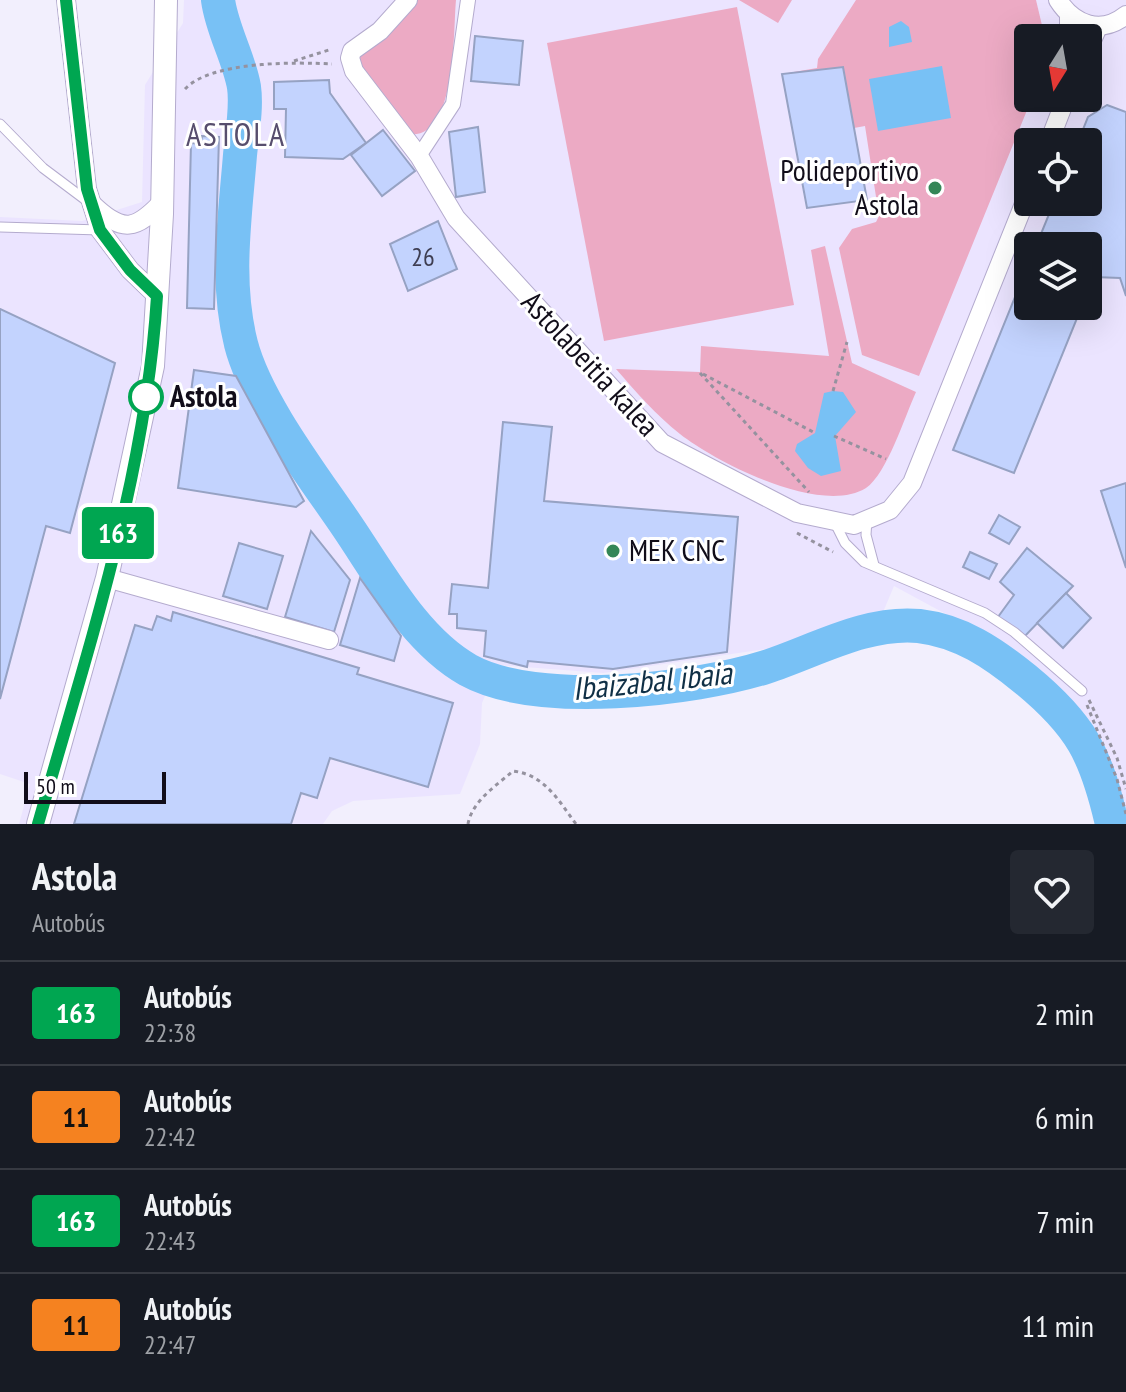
<!DOCTYPE html>
<html lang="es">
<meta charset="utf-8">
<style>
body{margin:0;font-family:"PT Sans Narrow",sans-serif;background:#242831;color:#f1f3f6;height:100vh;display:flex;flex-direction:column;font-size:30px;white-space:nowrap}
*{box-sizing:border-box;margin:0}
p{font-size:26px;color:#9ea1a6}
.icon{flex:none;width:44px;height:44px;fill:none;stroke:currentColor;stroke-width:2;stroke-linecap:round;stroke-linejoin:round}
.map{position:relative;height:824px;overflow:hidden}
.side{display:flex;flex-direction:column;background:#171b24;flex:1}
.side>*{flex:none}
.badge{padding:0 16px;border-radius:6px;font-size:28px;line-height:52px}
.needle{width:52px;rotate:191deg}
.fabs{position:absolute;left:1014px;top:24px;display:grid;gap:16px}
.fabs a{display:grid;place-items:center;width:88px;height:88px;border-radius:8px;background:#171b24;box-shadow:0 8px 32px #0002;font-size:40px}
.scale{position:absolute;left:24px;bottom:20px;width:142px;box-sizing:border-box;padding-left:8px;border:4px solid #110d19;border-top:0;font-size:22px;line-height:28px;white-space:nowrap;color:#110d19;-webkit-text-stroke:6px #fff;paint-order:stroke}
.map>.badge{position:absolute;translate:-50% -50%;box-shadow:0 0 0 4px #fff}
.round{display:grid;place-items:center;flex:none;width:84px;height:84px;border-radius:8px;background:#242831}
.overview{display:flex;align-items:center;justify-content:space-between;height:136px;padding:0 32px}
h1{font-size:38px;font-weight:800;line-height:60px}
ul{padding:0;list-style:none}
li{display:flex;align-items:center;gap:24px;height:104px;padding:0 32px;border-top:2px solid #363941}
li div{flex:1}
li b{display:block;font-size:30px}
li em{font-style:normal}
li .badge{min-width:88px;font-weight:700;text-align:center}
.map>svg:first-child{display:block}
</style>
<div class="map">
<svg width="1126" height="824" viewBox="0 0 1126 824">
<rect width="100%" height="100%" fill="#f2effd"/>
<!-- built -->
<path fill="#ebe4ff" fill-rule="evenodd" d="M184 0H1126V824H1122L1106 758 1080 715 1047 684 955 619 894 586 881 617 780 647 603 673 498 665 482 703 480 744 460 794 353 801 332 811 323 824H19L30 784 0 774V217L82 221 142 202 145 85 183 23ZM1028 38H1088V98H1028ZM1028 142H1088V202H1028ZM1028 246H1088V306H1028Z"/>
<!-- green -->
<g fill="#ecaac4">
<path d="M416 0H456C453 31 457 142 408 134L370 89 358 56Z"/>
<polygon points="739,0 792,0 778,23"/>
<polygon points="856,0 1036,0 1045,38 1028,38 1028,98 1032,98 919,376 862,355 839,248 852,229 876,222 879,216 865,126 854,128 867,200 807,208 782,74 817,68 818,59"/>
<polygon points="737,7 794,305 604,341 547,43"/>
<path d="M825 246 852 363 916 392C905 416 887 474 866 488 821 516 717 463 680 434 656 415 636 392 616 369L700 372 701 346 829 356 811 250Z"/>
</g>
<!-- water -->
<g fill="#78c1f5">
<polygon points="901,21 909,27 912,42 889,47 889,27"/>
<polygon points="942,66 951,118 878,131 869,79"/>
<polygon points="833,391 843,392 856,412 835,436 841,471 821,476 808,468 795,451 797,444 815,433 824,393"/>
</g>
<g fill="none" stroke-linecap="round" stroke-linejoin="round">
<!-- river -->
<path stroke="#78c1f5" stroke-width="34" d="M218 0C222 30 239 58 244 87 247 108 242 134 240 155 235 218 225 281 241 344 256 402 313 476 347 526 381 576 415 640 468 670 537 708 693 690 766 667 815 651 866 621 919 626 961 631 993 653 1025 679 1081 725 1096 754 1112 824"/>
</g>
<!-- building -->
<g fill="#c3d3fe" stroke="#96a2c3" stroke-width="2">
<polygon points="475,36 523,41 519,85 471,81"/>
<polygon points="843,67 867,200 807,208 782,74"/>
<polygon points="329,80 330,93 366,143 343,159 285,157 286,109 274,109 274,82"/>
<polygon points="1107,105 1126,112 1126,296 1120,278 1094,277 1088,290 1088,246 1036,246 1054,202 1088,202 1088,142 1078,142 1088,117"/>
<polygon points="478,127 485,192 456,197 449,132"/>
<polygon points="383,130 415,171 382,196 351,155"/>
<polygon points="202,136 219,137 214,309 187,308 191,143 201,144"/>
<polygon points="438,221 457,269 408,291 390,244"/>
<polygon points="1028,265 1028,306 1082,306 1014,473 953,450"/>
<polygon points="0,309 115,363 70,533 46,526 0,699"/>
<polygon points="194,370 236,376 304,501 296,507 178,488"/>
<polygon points="503,422 552,427 544,501 738,517 727,652 613,669 528,661 527,667 484,656 486,631 457,628 457,614 449,614 452,584 488,588"/>
<polygon points="1126,483 1126,568 1101,491"/>
<polygon points="999,515 1020,527 1009,544 989,533"/>
<polygon points="311,531 350,580 334,632 285,617"/>
<polygon points="239,543 283,556 267,609 223,596"/>
<polygon points="1027,548 1073,586 1025,636 998,617 1014,595 1000,582"/>
<polygon points="970,552 997,564 989,579 963,567"/>
<polygon points="360,578 401,636 394,661 340,645"/>
<polygon points="1066,593 1091,618 1063,648 1037,623"/>
<polygon points="173,612 359,668 357,674 453,703 428,787 330,758 317,798 301,793 291,824 74,824 135,625 152,630 157,616 171,621"/>
</g>
<g fill="none" stroke-linecap="round" stroke-linejoin="round">
<!-- service casing -->
<g stroke="#b4abce" stroke-width="11">
<g id="service">
<polyline points="0,124 43,168 87,201"/>
<polyline points="0,227 100,230"/>
<polyline points="867,519 866,535 874,565"/>
<polyline points="834,521 845,543 864,562 985,613 1014,632 1082,691"/>
</g>
</g>
<!-- pedestrian casing -->
<g stroke="#b4abce" stroke-width="16">
<polyline id="pedestrian" points="419,156 453,104 468,0"/>
</g>
<!-- minor casing -->
<g stroke="#b4abce" stroke-width="20">
<g id="minor">
<polyline points="66,0 87,189 100,230 130,270 157,296"/>
<polyline points="408,0 380,31 352,51 350,58 354,71 419,156 456,218 662,443 797,513 854,525 890,510 912,483 1028,194"/>
<path d="M1058 0C1074 25 1101 35 1126 15"/>
<polyline points="1069,38 1069,15"/>
<polyline points="1088,49 1098,27"/>
<polyline points="1049,142 1066,98"/>
<path d="M92 204C123 234 136 230 163 201"/>
<polyline points="107,578 329,640"/>
</g>
</g>
<!-- tertiary casing -->
<g stroke="#b4abce" stroke-width="24">
<polyline id="tertiary" points="38,824 107,578 153,366 162,214 166,0"/>
</g>
<!-- path -->
<g stroke="#95929f" stroke-width="3" stroke-dasharray="4 4" stroke-linecap="butt">
<polyline points="294,61 332,49"/>
<path d="M185 89C211 61 295 62 332 64"/>
<polyline points="700,373 809,492"/>
<polyline points="703,374 815,433"/>
<polyline points="833,391 847,342"/>
<polyline points="834,436 886,459"/>
<polyline points="797,533 833,552"/>
<polyline points="1089,700 1117,758 1126,789"/>
<polyline points="1087,705 1117,779 1126,814"/>
<path d="M468 824C472 801 497 785 513 771 545 775 558 800 576 824"/>
</g>
<!-- service -->
<use href="#service" stroke="#fff" stroke-width="9"/>
<!-- pedestrian -->
<use href="#pedestrian" stroke="#fff" stroke-width="14"/>
<!-- minor -->
<use href="#minor" stroke="#fff" stroke-width="18"/>
<!-- tertiary -->
<use href="#tertiary" stroke="#fff" stroke-width="22"/>
</g>
<g fill="none" stroke-linecap="round" stroke-linejoin="round">
<!-- line casing -->
<g stroke="#fff" stroke-width="18">
<path id="line" d="M38 824C87 652 146 476 157 296L130 270 100 230 87 189 66 0"/>
</g>
<!-- line -->
<use href="#line" stroke="#00a651" stroke-width="12"/>
</g>
<!-- markers -->
<g fill="#348657" stroke="#fff" stroke-width="3">
<circle cx="935" cy="188" r="8"/>
<circle cx="613" cy="551" r="8"/>
</g>
<circle fill="#fff" stroke="#00a651" stroke-width="4" cx="146" cy="397" r="16"/>
<g text-anchor="middle" stroke-width="6" stroke-linejoin="round" paint-order="stroke">
<!-- number labels -->
<g font-size="26" fill="#3e3e52">
<text x="423" y="266">26</text>
</g>
<!-- poi labels -->
<g font-size="30" fill="#110d19" stroke="#fff" text-anchor="end">
<text x="919" y="181">Polideportivo<tspan x="919" dy="34">Astola</tspan></text>
<text x="629" y="561" text-anchor="start">MEK CNC</text>
</g>
<!-- street labels -->
<g font-size="30" fill="#110d19" stroke="#fff">
<text transform="translate(590 364) rotate(47)" y="10">Astolabeitia kalea</text>
</g>
<!-- stop labels -->
<g font-size="30" font-weight="bold" fill="#110d19" stroke="#fff" text-anchor="start">
<text x="170" y="407">Astola</text>
</g>
<!-- neighbourhood labels -->
<g font-size="32" letter-spacing="2" fill="#574e6d" stroke="#fff">
<text x="236" y="146">ASTOLA</text>
</g>
<!-- water labels -->
<g font-size="32" font-style="italic" fill="#103046" stroke="#fff">
<text transform="translate(652 681) rotate(-6)" y="11">Ibaizabal ibaia</text>
</g>
</g>
</svg>
<div class="fabs">
<a><svg class="needle" viewBox="-14 -14 28 28"><path d="M0-13l5 13h-10z" fill="#e53935"/><path d="M0 13l5-13h-10z" fill="#9ea1a6"/></svg></a>
<a><svg class="icon" aria-label="locate" viewBox="0 0 24 24"><circle cx="12" cy="12" r="6"/><path d="M12 2v4M12 18v4M2 12h4M18 12h4"/></svg></a>
<a><svg class="icon" aria-label="layers" viewBox="0 0 24 24"><path d="M12 4l9 5-9 5-9-5zM3 14l9 5 9-5"/></svg></a>
</div>
<div class="scale">50 m</div>
<b class="badge" style="left:118px;top:533px;background:#00a651;color:#fff">163</b>
</div>
<section class="side">
<div class="overview"><div><h1>Astola</h1><p>Autobús</p></div><a class="round"><svg class="icon" aria-label="heart" viewBox="0 0 24 24"><path d="M12 20l-8-8c-3-5 5-10 8-4 3-6 11-1 8 4z"/></svg></a></div>
<ul>
<li><span class="badge" style="background:#00a651;color:#fff">163</span><div><b>Autobús</b><p>22:38</p></div><em>2 min</em></li>
<li><span class="badge" style="background:#f58220;color:#111">11</span><div><b>Autobús</b><p>22:42</p></div><em>6 min</em></li>
<li><span class="badge" style="background:#00a651;color:#fff">163</span><div><b>Autobús</b><p>22:43</p></div><em>7 min</em></li>
<li><span class="badge" style="background:#f58220;color:#111">11</span><div><b>Autobús</b><p>22:47</p></div><em>11 min</em></li>
</ul>
</section>
